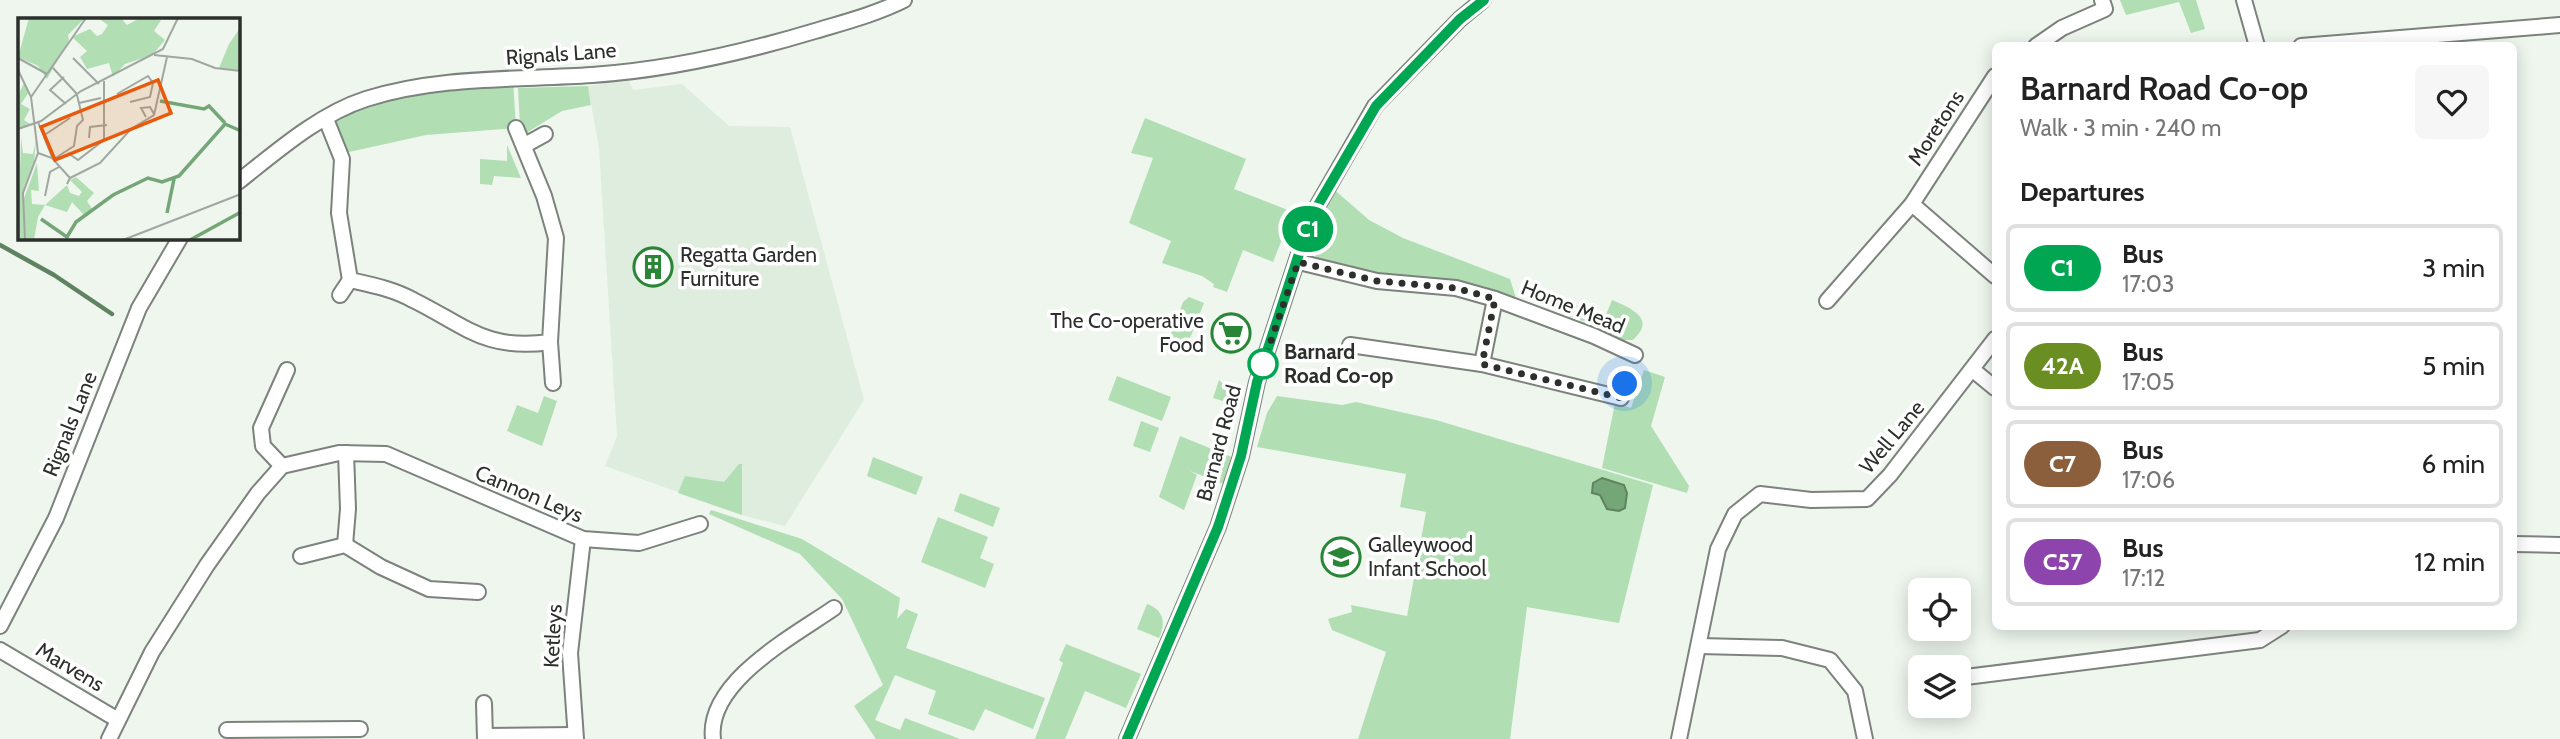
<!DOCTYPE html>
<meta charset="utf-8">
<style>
body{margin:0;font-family:Cabin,sans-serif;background:#f6f6f6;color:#222;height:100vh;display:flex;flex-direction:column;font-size:26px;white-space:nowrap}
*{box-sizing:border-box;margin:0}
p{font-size:23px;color:#767676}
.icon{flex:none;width:38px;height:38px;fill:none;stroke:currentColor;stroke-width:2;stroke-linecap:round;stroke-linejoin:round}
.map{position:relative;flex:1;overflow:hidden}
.panel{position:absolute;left:1992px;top:42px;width:525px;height:588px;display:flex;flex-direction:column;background:#fff;border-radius:10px;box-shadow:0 4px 18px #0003}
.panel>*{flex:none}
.badge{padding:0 14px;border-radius:23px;font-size:24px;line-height:46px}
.fabs{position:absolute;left:1908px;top:578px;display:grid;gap:14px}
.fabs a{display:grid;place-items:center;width:63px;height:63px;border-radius:10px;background:#fff;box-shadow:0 4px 18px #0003;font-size:35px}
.you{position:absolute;width:35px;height:35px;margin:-18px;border:5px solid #fff;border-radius:50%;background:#1a73e8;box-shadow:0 0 0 10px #1a73e833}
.map>.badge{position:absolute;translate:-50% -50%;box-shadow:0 0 0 4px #fff}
h2{padding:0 28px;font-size:26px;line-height:63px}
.round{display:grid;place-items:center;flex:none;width:74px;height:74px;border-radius:10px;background:#f6f6f6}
.overview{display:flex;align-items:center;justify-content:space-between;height:119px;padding:0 28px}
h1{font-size:33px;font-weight:600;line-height:52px}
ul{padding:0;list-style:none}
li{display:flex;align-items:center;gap:21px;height:88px;margin:0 14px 10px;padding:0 14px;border:4px solid #e0e0e0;border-radius:10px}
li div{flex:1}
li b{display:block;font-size:26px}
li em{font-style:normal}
li .badge{min-width:77px;font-weight:700;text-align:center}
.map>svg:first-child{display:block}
</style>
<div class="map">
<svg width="2560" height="739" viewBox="0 0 2560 739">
<rect width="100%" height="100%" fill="#eef6ee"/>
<!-- built -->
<polygon fill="#dfeddf" points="629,81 633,90 682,84 729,126 790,127 864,400 785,526 742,515 605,466 617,436 599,148 588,86"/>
<!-- green -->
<g fill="#b2deb4">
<polygon points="2120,0 2196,0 2205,29 2191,33 2179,2 2126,15"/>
<polygon points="513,79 516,128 426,135 340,154 326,119 364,100"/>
<polygon points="588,86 591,105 562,111 526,133 520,126 518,88"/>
<polygon points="1145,118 1246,159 1234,189 1293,212 1273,262 1243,250 1227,292 1213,287 1214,284 1202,276 1162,263 1171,241 1129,223 1153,158 1131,153"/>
<polygon points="507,145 521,178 494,176 492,185 480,184 480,159 507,161"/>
<polygon points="1329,185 1369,220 1403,238 1510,279 1516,298 1378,276 1318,261 1307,239"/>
<path d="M1547 293 1605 317 1612 300C1631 308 1657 319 1633 340H1619L1596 326 1542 305Z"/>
<polygon points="1189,297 1204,303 1186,348 1168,342 1183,302"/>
<polygon points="1644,370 1665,377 1651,426 1689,486 1687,493 1602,468 1615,403 1631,408"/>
<polygon points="1117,376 1171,397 1162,421 1108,400"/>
<polygon points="1219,380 1233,393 1236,405 1213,398"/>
<polygon points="544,396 557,401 542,446 507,431 517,405 538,413"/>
<polygon points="1277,396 1342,405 1356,402 1436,420 1653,485 1619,623 1527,607 1510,739 1358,739 1386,652 1332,630 1328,619 1352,612 1351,605 1407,616 1426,512 1400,507 1406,474 1257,447 1267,413"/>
<polygon points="1141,421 1159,428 1150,452 1133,446"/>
<polygon points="1180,436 1234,458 1226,485 1190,471 1197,475 1184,510 1159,497"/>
<polygon points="873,457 923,477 916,495 867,476"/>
<polygon points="739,464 742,464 742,515 678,493 685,476 724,482"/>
<polygon points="960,493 1000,508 993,527 954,511"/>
<polygon points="711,510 802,539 900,598 897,619 906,609 918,614 906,648 1045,698 1033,729 985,709 974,731 928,714 936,691 895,675 875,720 900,730 905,718 960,739 876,739 854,706 883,685 842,599 800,554 709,514"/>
<polygon points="938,517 988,537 980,558 994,564 985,588 921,562"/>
<path d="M1147 604C1164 610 1166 623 1159 638L1137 629Z"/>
<polygon points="1066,644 1141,674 1126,708 1085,691 1065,739 1035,739 1063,663 1059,660"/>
</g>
<!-- water -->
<polygon fill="#75a677" stroke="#5f8260" stroke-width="2" points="1602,478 1624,485 1627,493 1625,508 1619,511 1607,509 1600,495 1592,493 1593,483"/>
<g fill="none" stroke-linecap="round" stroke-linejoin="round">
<!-- stream -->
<polyline stroke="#5f8260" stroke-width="4.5" points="0,245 54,275 112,314"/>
<!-- minor casing -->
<g stroke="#7c827c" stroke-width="18">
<g id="minor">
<polyline points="2244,0 2257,46"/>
<polyline points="2036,46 2062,28 2105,9 2102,0"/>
<polyline points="2301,46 2560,25"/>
<path d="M326 119 342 159 339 213 350 280C372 285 393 289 413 300 466 326 485 351 550 342L556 238 544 196 516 128"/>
<polyline points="525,145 545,134"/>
<path d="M238 182C276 152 319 114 366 99 438 76 517 80 592 75 668 70 742 53 815 31 845 22 876 14 904 0"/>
<polyline points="1912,204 1995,276"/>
<polyline points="1299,262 1377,281 1456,288 1495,299 1594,336 1635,355"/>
<polyline points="340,295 350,280"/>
<polyline points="1827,301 1912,204 1995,76"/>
<polyline points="550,342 553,383"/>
<polyline points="1350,345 1482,364 1621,398 1625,384"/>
<polyline points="1482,364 1495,299"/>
<polyline points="1973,370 1995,388"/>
<polyline points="282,466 263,446 261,428 287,370"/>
<polyline points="2513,544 2560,545"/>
<polyline points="345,545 348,509 346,453"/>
<polyline points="301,556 345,545 381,567 429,589 478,592"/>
<polyline points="0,626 56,518 139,308 180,238"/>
<polyline points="1700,646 1782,648 1830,660 1855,691 1865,739"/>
<polyline points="0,650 118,720"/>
<polyline points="1958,678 2260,640 2282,626"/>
<polyline points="484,703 485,739"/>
<polyline points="227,730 360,729"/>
<polyline points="486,736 575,735"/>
<polyline points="109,739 152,652 207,565 258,493 282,466 339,453 386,454 583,539 639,543 700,524"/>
<polyline points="576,739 570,653 583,539"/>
<path d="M713 739C706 682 794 636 834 608"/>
<polyline points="1127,739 1218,527 1241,456 1257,382 1311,217 1375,106 1460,19 1483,0"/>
<polyline points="1679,739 1718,549 1735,514 1760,494 1811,500 1867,499 1890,475 1995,339"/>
</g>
</g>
<!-- minor -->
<use href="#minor" stroke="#fff" stroke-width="14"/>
</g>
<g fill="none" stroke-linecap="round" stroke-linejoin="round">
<!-- line casing -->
<g stroke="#fff" stroke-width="16">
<polyline id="line" points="1127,739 1218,527 1241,456 1257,382 1311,217 1376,106 1460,19 1484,0"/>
</g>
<!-- line -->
<use href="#line" stroke="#00a651" stroke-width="10"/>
<!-- walk -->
<polyline stroke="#2c2f2c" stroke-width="7" stroke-dasharray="0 12.6" points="1263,364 1298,262 1377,281 1456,288 1495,299 1482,364 1621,398 1625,384"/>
</g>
<!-- icons -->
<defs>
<g id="building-ring" transform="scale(2.0125)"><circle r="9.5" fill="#fff" stroke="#2a8637" stroke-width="1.5"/><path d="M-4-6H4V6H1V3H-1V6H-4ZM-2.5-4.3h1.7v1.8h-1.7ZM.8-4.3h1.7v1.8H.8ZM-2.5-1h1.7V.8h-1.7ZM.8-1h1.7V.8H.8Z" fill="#2a8637"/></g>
<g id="supermarket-ring" transform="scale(2.0125)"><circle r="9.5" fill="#fff" stroke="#2a8637" stroke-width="1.5"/><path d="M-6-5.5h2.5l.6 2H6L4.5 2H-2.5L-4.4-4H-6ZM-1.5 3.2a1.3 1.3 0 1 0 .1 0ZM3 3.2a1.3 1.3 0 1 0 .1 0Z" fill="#2a8637"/></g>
<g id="school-ring" transform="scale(2.0125)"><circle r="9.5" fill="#fff" stroke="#2a8637" stroke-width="1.5"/><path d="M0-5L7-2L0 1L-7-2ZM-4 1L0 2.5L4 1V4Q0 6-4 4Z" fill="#2a8637"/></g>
</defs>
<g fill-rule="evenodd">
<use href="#building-ring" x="653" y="267"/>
<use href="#supermarket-ring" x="1231" y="333"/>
<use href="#school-ring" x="1341" y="557"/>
</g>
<!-- markers -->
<circle fill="#fff" stroke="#00a651" stroke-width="3.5" cx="1263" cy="364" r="14"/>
<g text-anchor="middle" stroke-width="7" stroke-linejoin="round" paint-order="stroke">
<!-- street labels -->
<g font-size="21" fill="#2c2f2c" stroke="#fff">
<text transform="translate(561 54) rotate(-4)" y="7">Rignals Lane</text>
<text transform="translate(1936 128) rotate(-57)" y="7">Moretons</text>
<text transform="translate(1573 307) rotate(22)" y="7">Home Mead</text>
<text transform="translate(70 424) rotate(-68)" y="7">Rignals Lane</text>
<text transform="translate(1892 437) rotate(-50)" y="7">Well Lane</text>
<text transform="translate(1219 443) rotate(-75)" y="7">Barnard Road</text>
<text transform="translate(529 494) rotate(23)" y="7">Cannon Leys</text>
<text transform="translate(553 636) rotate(-87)" y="7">Ketleys</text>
<text transform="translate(70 667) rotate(31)" y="7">Marvens</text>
</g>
<!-- poi labels -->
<g font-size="21" fill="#2c2f2c" stroke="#fff" text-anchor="start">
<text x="680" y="262">Regatta Garden<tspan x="680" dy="24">Furniture</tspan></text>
<text x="1204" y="328" text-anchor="end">The Co-operative<tspan x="1204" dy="24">Food</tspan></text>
<text x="1368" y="552">Galleywood<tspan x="1368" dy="24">Infant School</tspan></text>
</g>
<!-- stop labels -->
<g font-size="21" font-weight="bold" fill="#2c2f2c" stroke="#fff" text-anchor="start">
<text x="1284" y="359">Barnard<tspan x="1284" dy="24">Road Co-op</tspan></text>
</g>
</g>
<!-- overview -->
<g transform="translate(18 18)">
<rect width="222" height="222" fill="#eef6ee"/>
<path d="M11 0H67L50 17 51 22 29 61 20 48 0 39ZM80 0H103L109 7 122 0 143 2 136 13 147 22 134 37 107 46 95 59 91 45 69 51 62 39 69 33 54 19 72 11 79 18 84 16 90 7ZM222 10V52L201 50 211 26ZM6 65 11 74 3 86 12 91 6 102 12 106 0 111V77ZM3 119 5 135 15 136 18 122 16 145 6 169V222H0ZM19 145 21 173 13 172 14 186 27 187 49 167 52 175 61 178 64 174 52 162 58 159 76 175 69 183 74 191 66 197 54 184 49 194 27 187 20 199 16 222H8L5 183Z" fill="#b2deb4"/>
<path fill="none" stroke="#75a677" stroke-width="3.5" d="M142 83 186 91 191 88 207 105M149 195 156 161M23 201 49 219 58 204 95 177 130 160 144 164 161 158 207 106 223 113M172 222 223 194"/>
<path fill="none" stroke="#a0a6a0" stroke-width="2" d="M136 37 174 41 197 50 223 53M0 40 29 56M55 40 81 66M35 50 59 76M0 52 13 79 20 135 5 175 7 222M46 59 32 72 48 86M99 76 130 58 135 65M13 79 68 0M112 84 132 79 135 65M61 85 83 80M128 99 123 90 132 89 136 96M20 104 34 139M0 111 23 103 63 73 145 31 160 0M25 118 52 100M71 120 72 109 89 107M20 135 34 140 52 160 49 166M50 135 60 142 86 122V63M36 141 56 128 59 108 65 102 59 77M52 160 82 145 113 111 136 97 149 39M27 178 32 154 41 149M105 222 223 176"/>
<path fill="#e8590c" fill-opacity="0.15" stroke="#e8590c" stroke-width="3.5" d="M140 62 153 95 37 142 23 109Z"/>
<rect width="222" height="222" fill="none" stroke="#2c2f2c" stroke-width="3.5"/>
</g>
</svg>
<div class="fabs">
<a><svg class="icon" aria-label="locate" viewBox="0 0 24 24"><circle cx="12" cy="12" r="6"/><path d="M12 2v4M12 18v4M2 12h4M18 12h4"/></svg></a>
<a><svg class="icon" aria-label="layers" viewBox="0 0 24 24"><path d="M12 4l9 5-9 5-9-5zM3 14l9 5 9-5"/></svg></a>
</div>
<div class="you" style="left:1625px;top:384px"></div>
<b class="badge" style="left:1308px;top:229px;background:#00a651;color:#fff">C1</b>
<section class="panel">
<div class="overview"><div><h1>Barnard Road Co-op</h1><p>Walk · 3 min · 240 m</p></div><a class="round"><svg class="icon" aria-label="heart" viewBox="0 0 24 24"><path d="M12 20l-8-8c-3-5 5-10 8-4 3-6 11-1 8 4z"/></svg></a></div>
<h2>Departures</h2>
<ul>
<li><span class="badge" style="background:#00a651;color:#fff">C1</span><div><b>Bus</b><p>17:03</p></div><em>3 min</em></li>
<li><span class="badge" style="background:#6b8e23;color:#fff">42A</span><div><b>Bus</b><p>17:05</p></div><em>5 min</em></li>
<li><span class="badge" style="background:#8b5e3c;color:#fff">C7</span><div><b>Bus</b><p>17:06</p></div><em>6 min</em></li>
<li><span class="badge" style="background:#8e44ad;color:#fff">C57</span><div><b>Bus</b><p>17:12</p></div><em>12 min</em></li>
</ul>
</section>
</div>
